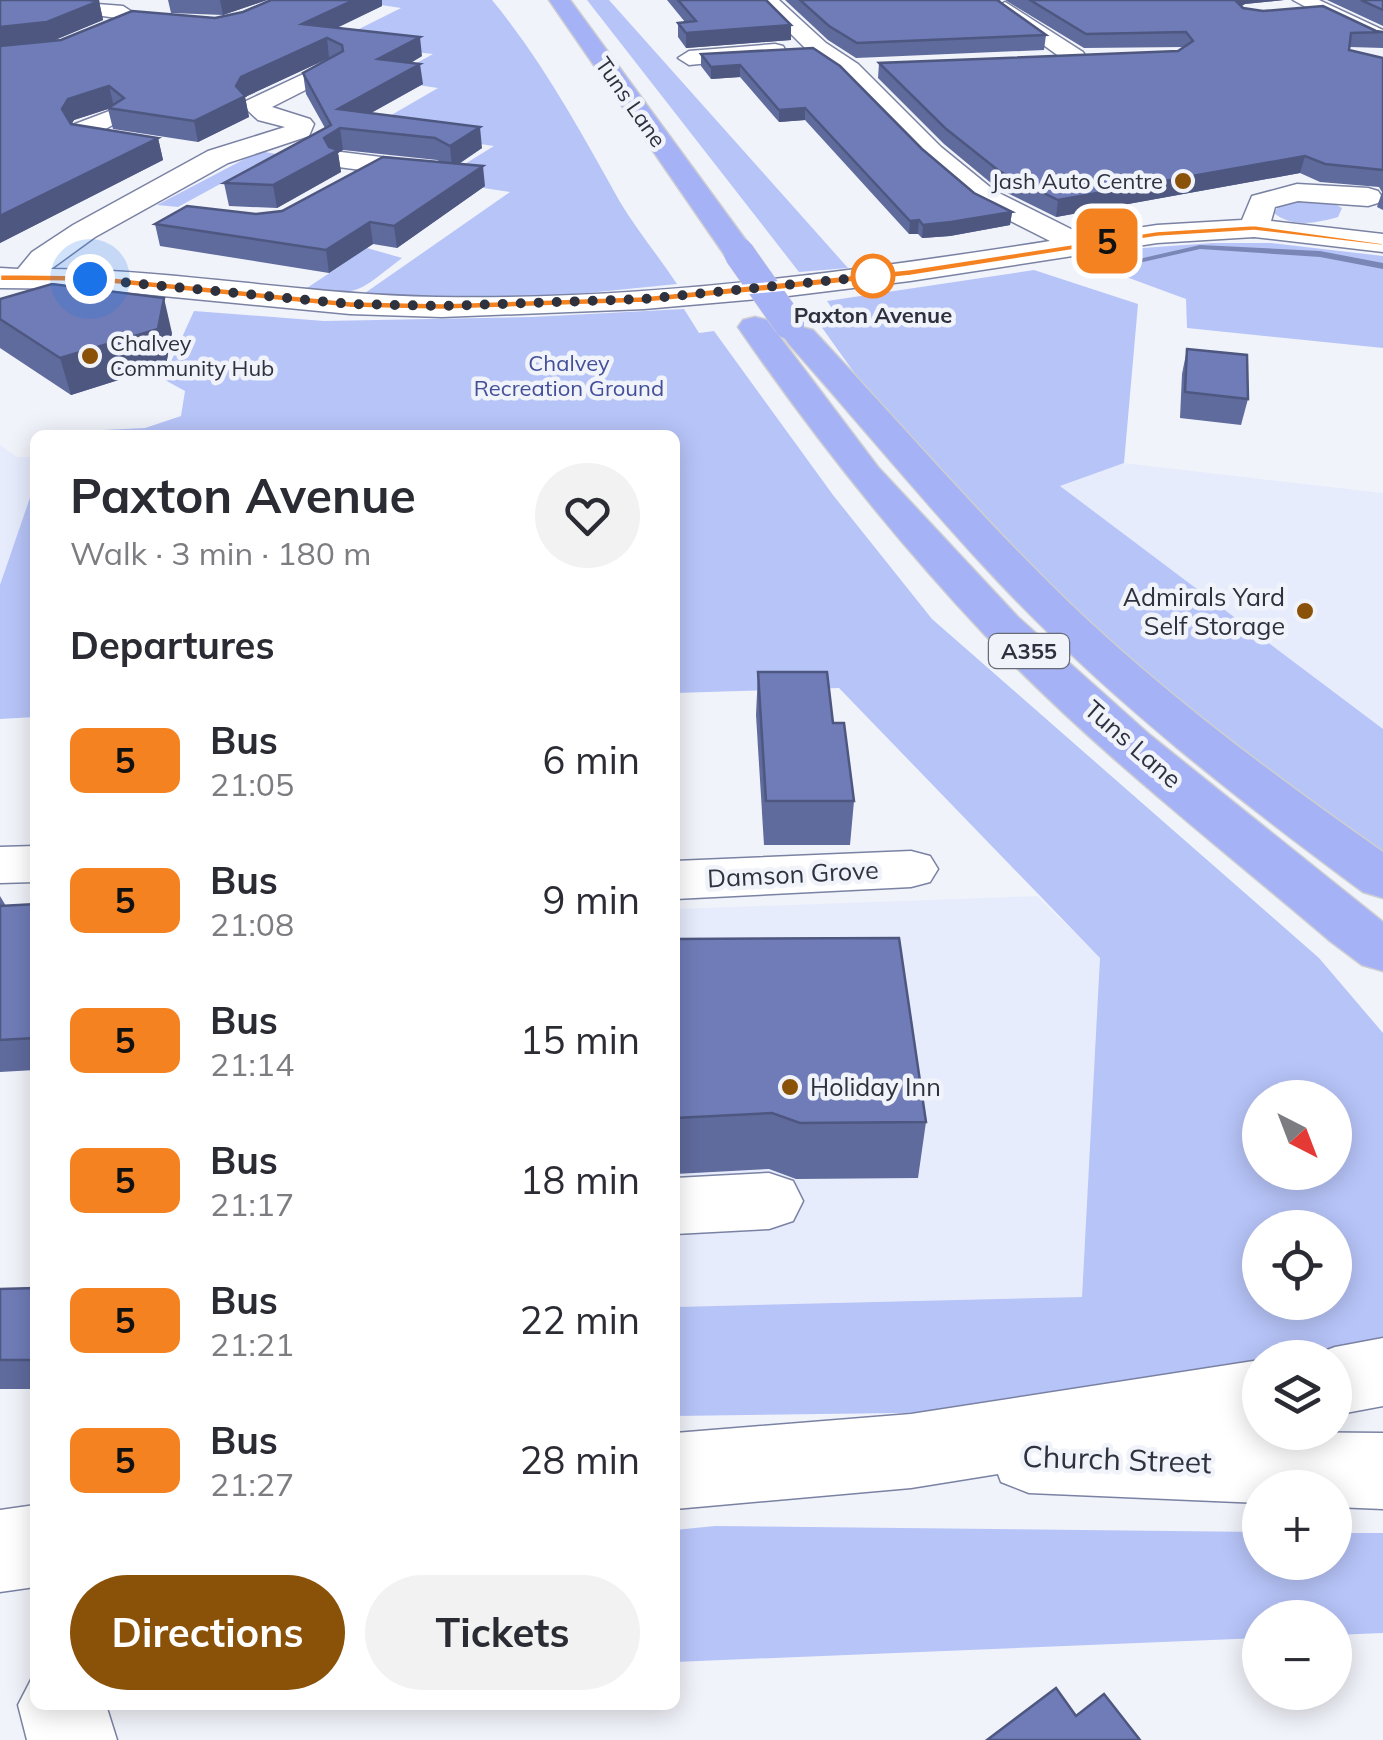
<!DOCTYPE html>
<meta charset="utf-8">
<style>
body{margin:0;font-family:Mulish,sans-serif;background:#f2f2f3;color:#2b2b33;height:100vh;display:flex;flex-direction:column;font-size:38px;white-space:nowrap}
*{box-sizing:border-box;margin:0}
p{font-size:32px;color:#7c7c81}
.icon{flex:none;width:55px;height:55px;fill:none;stroke:currentColor;stroke-width:2;stroke-linecap:round;stroke-linejoin:round}
.map{position:relative;flex:1;overflow:hidden}
.side{position:absolute;left:30px;top:430px;width:650px;height:1280px;display:flex;flex-direction:column;background:#fff;border-radius:15px;box-shadow:0 5px 25px #0003}
.side>*{flex:none}
.badge{padding:0 20px;border-radius:15px;font-size:35px;line-height:65px}
.needle{width:65px;rotate:138deg}
.controls{position:absolute;left:1242px;top:1080px;display:grid;gap:20px}
.controls a{display:grid;place-items:center;width:110px;height:110px;border-radius:50%;background:#fff;box-shadow:0 5px 25px #0003;font-size:50px}
.you{position:absolute;width:50px;height:50px;margin:-25px;border:8px solid #fff;border-radius:50%;background:#1a73e8;box-shadow:0 0 0 15px #1a73e833}
.map>.badge{position:absolute;translate:-50% -50%;box-shadow:0 0 0 5px #fff}
h2{padding:0 40px;font-size:38px;line-height:90px}
.round{display:grid;place-items:center;flex:none;width:105px;height:105px;border-radius:52px;background:#f2f2f3}
.headline{display:flex;align-items:center;justify-content:space-between;height:170px;padding:0 40px}
h1{font-size:48px;font-weight:700;line-height:75px}
.button{display:flex;gap:20px;margin-top:auto;padding:20px 40px}
.button a{flex:1;height:115px;border-radius:60px;background:#8a5108;color:#fff;font-size:40px;font-weight:700;line-height:115px;text-align:center}
.button a+a{background:#f2f2f3;color:#2b2b33}
ul{padding:0;list-style:none}
li{display:flex;align-items:center;gap:30px;height:140px;padding:0 40px}
li div{flex:1}
li b{display:block;font-size:38px}
li em{font-style:normal}
li .badge{min-width:110px;font-weight:700;text-align:center}
.map>svg:first-child{display:block}
</style>
<div class="map">
<svg width="1383" height="1740" viewBox="0 0 1383 1740">
<rect width="100%" height="100%" fill="#f1f3fa"/>
<!-- built -->
<g fill="#e7ecfd">
<polygon points="0,445 17,457 35,457 35,483 0,585"/>
<polygon points="1124,463 1383,493 1383,729 1059,486"/>
<polygon points="1037,896 1101,958 1082,1297 675,1307 675,909"/>
</g>
<!-- green -->
<g fill="#b7c4f8" fill-rule="evenodd">
<path d="M376 0H492C543 62 581 132 620 202 637 230 659 257 677 284L557 296 386 298 365 293 510 192 457 184 460 167 494 146 369 128 438 88 398 82 404 70 433 54 331 43 401 8 368 3Z"/>
<polygon points="587,0 609,0 848,268 799,272"/>
<polygon points="260,151 287,156 278,161 266,159 178,207 157,205"/>
<path d="M1283 200H1327L1342 208 1338 217C1317 223 1292 228 1274 213Z"/>
<polygon points="1212,243 1271,243 1383,256 1383,348 1187,328 1186,299 1091,264 1143,248"/>
<path d="M367 248 402 258C357 292 362 296 304 290Z"/>
<polygon points="1034,270 1138,304 1124,463 1060,486 1383,729 1383,869 1038,584 883,413 818,322 840,320 827,301"/>
<path d="M684 309 699 333 714 331 833 495 932 619 1319 958 1383 1033V1337L1332 1357 1260 1358V1378L1130 1410 675 1416V1307L1082 1297 1100 958 839 688 675 693V435H58L61 432 145 428 181 416 185 391 163 379 194 311 324 321 532 317ZM1260 1098H1335V1172H1260ZM1260 1228H1335V1302H1260Z"/>
<polygon points="35,483 35,717 0,719 0,585"/>
<polygon points="715,1526 1260,1532 1260,1562 1335,1562 1335,1533 1383,1533 1383,1633 1335,1635 1335,1618 1260,1618 1260,1638 675,1662 675,1530"/>
</g>
<g fill="none" stroke-linecap="round" stroke-linejoin="round">
<!-- stream -->
<polygon fill="#7a86b5" fill-rule="evenodd" points="1200,245 1320,251 1383,263 1383,269 1320,257 1200,249 1099,272 1095,269"/>
<!-- minor casing -->
<g stroke="#7a82a3" stroke-width="3">
<g id="minor">
<polygon points="45,0 123,6 143,19 65,56 0,64 0,50 53,45 117,18 53,9 46,7"/>
<path d="M757 0H779L826 43 858 64 941 147 995 191 1085 236 1157 225 1242 220 1252 196 1297 184 1368 188 1378 191 1382 197 1378 203 1368 206 1298 201 1275 207 1271 221 1383 234V252L1254 237 1157 243 910 281 780 297 644 309 442 317 350 314 90 289 0 288V268L18 269 32 252 73 225 208 151 285 127 258 120 243 106 246 101 331 61 343 68 339 73 272 107 310 119 314 124 309 136 228 163 95 237 51 269C180 270 308 295 437 297 638 301 851 272 1050 241L975 203 923 159 842 74 810 53Z"/>
<polygon points="1293,0 1319,0 1383,30 1383,43 1371,42"/>
<polygon points="1005,2 1083,52 1086,57 1083,62 1067,62 998,12 994,8"/>
<polygon points="775,44 783,46 786,51 783,56 689,65 678,58 689,51"/>
<polygon points="112,110 125,118 102,131 153,140 157,146 153,152 144,154 77,142 71,129 75,124"/>
<polygon points="333,151 437,164 451,172 437,180 323,165 320,159 323,153"/>
<polygon points="35,846 35,882 0,883 0,847"/>
<polygon points="911,851 930,856 938,869 930,882 911,887 675,899 675,861"/>
<polygon points="769,1173 793,1181 803,1201 793,1221 769,1229 675,1234 675,1178"/>
<polygon points="1383,1338 1383,1406 1335,1415 1335,1358 1308,1357 1335,1347"/>
<polygon points="1260,1360 1260,1432 1383,1433 1383,1509 1335,1507 1335,1488 1260,1488 1260,1503 1029,1493 1001,1482 998,1474 911,1488 675,1509 675,1433 911,1414"/>
<polygon points="35,1505 35,1587 0,1592 0,1510"/>
<polygon points="35,1672 35,1705 106,1705 117,1740 27,1740 18,1705"/>
</g>
</g>
<!-- major casing -->
<g stroke="#cdced1" stroke-width="3">
<g id="major">
<polygon points="549,0 570,0 750,246 754,253 750,260 728,260"/>
<path d="M755 317 767 320 878 467 1018 617 1150 735 1383 922V971L1362 965 1330 941C1214 842 1089 746 984 634 894 538 813 436 738 327L743 320Z"/>
<path d="M801 327 813 330C889 411 962 496 1041 575 1144 679 1263 768 1383 852V898L1363 892C1240 801 1117 705 1010 594 933 514 863 427 789 344L784 337 789 330Z"/>
</g>
</g>
<!-- minor -->
<use href="#minor" fill="#fff" fill-rule="evenodd"/>
<!-- major -->
<use href="#major" fill="#a6b2f6" fill-rule="evenodd"/>
<!-- major-bridge casing -->
<g stroke="#cdced1" stroke-width="31" stroke-linecap="butt">
<polyline id="major-bridge" points="739,253 789,324"/>
</g>
<!-- major-bridge -->
<use href="#major-bridge" stroke="#a6b2f6" stroke-width="30"/>
</g>
<!-- wall -->
<g fill="#5f6b9d">
<polygon points="168,0 267,0 223,15 171,13"/>
<polygon points="667,0 766,0 791,25 791,40 686,48 678,37 678,23 685,22"/>
<polygon points="785,0 1001,0 999,1 1046,35 1044,50 856,58 828,40"/>
<polygon points="1005,0 1284,0 1245,4 1241,6 1243,8 1383,32 1383,48 1350,47 1349,50 1383,58 1383,210 1377,207 1382,192 1379,187 1320,182 1300,173 1056,217 997,188 944,144 878,78 879,63 1178,51 1184,47 1084,48"/>
<polygon points="1327,0 1383,0 1383,26"/>
<polygon points="99,1 103,20 53,41 215,18 382,6 337,28 422,56 411,63 423,84 371,113 482,148 459,164 485,186 397,248 373,244 329,273 160,246 155,224 282,211 441,162 437,160 343,150 338,153 341,172 277,208 229,206 224,183 325,128 306,94 303,73 329,58 245,97 249,117 198,142 113,129 108,109 74,120 71,124 158,138 163,160 0,243 0,46"/>
<polygon points="813,48 922,149 974,193 1012,212 1010,225 950,236 922,238 918,234 909,234 805,120 779,122 740,77 711,79 701,66 701,54"/>
<polygon points="0,299 172,333 166,365 71,395 0,348"/>
<polygon points="1187,349 1248,399 1241,425 1180,418 1182,374"/>
<polygon points="758,672 833,723 854,801 850,845 764,845 756,715"/>
<polygon points="0,896 6,906 35,904 35,1070 0,1072"/>
<polygon points="675,939 926,1122 918,1178 796,1179 769,1169 675,1174"/>
<polygon points="35,1288 35,1389 0,1389 0,1289"/>
</g>
<!-- shaded-wall -->
<g fill="#4e5780">
<polygon points="220,0 267,0 223,15"/>
<polygon points="354,0 382,0 382,6 304,43 302,24"/>
<polygon points="1233,0 1284,0 1245,4 1230,13"/>
<polygon points="99,1 103,20 52,41 0,46 0,27"/>
<polygon points="791,25 791,40 686,48 686,33"/>
<polygon points="420,37 422,56 381,79 378,59"/>
<polygon points="327,38 329,58 245,97 249,117 198,142 194,121 236,86 241,77"/>
<polygon points="420,64 423,84 344,128 338,109"/>
<polygon points="740,65 740,77 711,79 711,67"/>
<polygon points="109,86 114,107 74,120 68,131 62,109 68,99"/>
<polygon points="805,108 805,120 779,122 779,110"/>
<polygon points="480,127 482,148 452,168 450,146"/>
<polygon points="340,128 343,150 338,153 341,172 277,208 273,185 324,138"/>
<polygon points="158,138 163,160 0,243 0,216"/>
<polygon points="1305,156 1300,173 1056,217 1058,200"/>
<polygon points="483,166 485,186 397,248 394,226"/>
<polygon points="1012,212 1010,225 950,236 922,238 923,225"/>
<polygon points="919,220 918,234 909,234 910,221"/>
<polygon points="370,222 373,244 329,273 326,250"/>
<polygon points="164,298 172,333 166,365 71,395 60,358"/>
</g>
<!-- building -->
<g fill="#6f7cb7" stroke="#4e5780" stroke-width="2.5">
<polygon points="0,0 87,0 99,1 47,22 0,27"/>
<polygon points="271,0 354,0 302,24 420,37 378,59 420,64 338,109 480,127 450,146 435,138 340,128 324,138 329,147 338,150 273,185 224,183 331,125 303,73 343,51 342,45 327,38 241,77 236,86 245,96 194,121 108,108 124,98 109,86 68,99 62,109 71,124 158,138 0,216 0,46 61,40 132,11 215,18 243,12"/>
<polygon points="678,0 766,0 791,25 686,33 678,23 696,21"/>
<polygon points="800,0 997,0 1046,35 857,43 829,26"/>
<polygon points="1030,0 1235,0 1243,8 1263,11 1323,6 1376,31 1383,32 1351,33 1349,50 1383,58 1383,170 1325,164 1305,156 1058,200 999,171 945,128 879,63 1178,51 1193,41 1186,32 1086,34"/>
<polygon points="1361,0 1383,0 1383,10"/>
<polygon points="813,48 840,66 922,149 974,193 1012,212 951,222 923,225 919,220 910,221 805,108 779,110 740,65 711,67 701,54"/>
<polygon points="383,157 483,166 394,226 370,222 326,250 155,224 187,206 256,214 282,211"/>
<polygon points="52,284 164,298 158,329 60,358 0,319 0,299"/>
<polygon points="1187,349 1247,355 1248,399 1185,392"/>
<polygon points="758,672 827,672 833,723 844,723 854,801 766,801"/>
<polygon points="35,904 35,1038 0,1040 0,906"/>
<polygon points="899,938 926,1122 800,1123 772,1113 675,1118 675,939"/>
<polygon points="35,1288 35,1360 0,1360 0,1289"/>
<polygon points="1056,1688 1076,1716 1104,1694 1140,1740 987,1740"/>
</g>
<!-- line -->
<polygon fill="#f58220" stroke="#fff" stroke-width="2.5" points="1254,225 1383,243 1383,246 1254,231 1157,237 910,276 780,290 644,303 442,310 350,308 90,282 0,281 0,274 90,275 350,301 442,303 644,296 910,269 1157,231"/>
<g fill="none" stroke-linecap="round" stroke-linejoin="round">
<!-- walk -->
<polyline stroke="#2e323f" stroke-width="10" stroke-dasharray="0 18" points="90,279 350,304 442,306 644,299 877,276 873,276"/>
</g>
<!-- markers -->
<g fill="#8a5108" stroke="#f1f3fa" stroke-width="4">
<circle cx="1183" cy="181" r="10"/>
<circle cx="90" cy="356" r="10"/>
<circle cx="1305" cy="611" r="10"/>
<circle cx="790" cy="1087" r="10"/>
</g>
<circle fill="#fff" stroke="#f58220" stroke-width="5" cx="873" cy="276" r="20"/>
<g text-anchor="middle" stroke-width="9" stroke-linejoin="round" paint-order="stroke">
<!-- far-street labels -->
<g font-size="22" fill="#2e323f" stroke="#f1f3fa">
<text transform="translate(631 102) rotate(55)" y="8">Tuns Lane</text>
</g>
<!-- far-poi labels -->
<g font-size="22" fill="#2e323f" stroke="#f1f3fa" text-anchor="end">
<text x="1163" y="189">Jash Auto Centre</text>
<text x="110" y="351" text-anchor="start">Chalvey<tspan x="110" dy="25">Community Hub</tspan></text>
</g>
<!-- far-stop labels -->
<g font-size="22" font-weight="bold" fill="#2e323f" stroke="#f1f3fa">
<text x="873" y="323">Paxton Avenue</text>
</g>
<!-- far-park labels -->
<g font-size="22" fill="#434f99" stroke="#f1f3fa">
<text x="569" y="371">Chalvey<tspan x="569" dy="25">Recreation Ground</tspan></text>
</g>
<!-- shield labels -->
<rect fill="#f1f3fa" stroke="#686c77" stroke-width="2.5" x="989" y="634" width="80" height="34" rx="8"/>
<g font-size="22" font-weight="bold" fill="#2e323f">
<text x="1029" y="659">A355</text>
</g>
<!-- poi labels -->
<g font-size="25" fill="#2e323f" stroke="#f1f3fa" text-anchor="end">
<text x="1285" y="606">Admirals Yard<tspan x="1285" dy="29">Self Storage</tspan></text>
<text x="810" y="1096" text-anchor="start">Holiday Inn</text>
</g>
<!-- street labels -->
<g font-size="25" fill="#2e323f" stroke="#f1f3fa">
<text transform="translate(1133 744) rotate(41)" y="9">Tuns Lane</text>
<text transform="translate(793 874) rotate(-3)" y="9">Damson Grove</text>
</g>
<!-- near-street labels -->
<g font-size="30" fill="#2e323f" stroke="#f1f3fa">
<text transform="translate(1117 1460) rotate(2)" y="10">Church Street</text>
</g>
</g>
</svg>
<div class="controls">
<a><svg class="needle" viewBox="-14 -14 28 28"><path d="M0-13l5 13h-10z" fill="#e53935"/><path d="M0 13l5-13h-10z" fill="#7c7c81"/></svg></a>
<a><svg class="icon" aria-label="locate" viewBox="0 0 24 24"><circle cx="12" cy="12" r="6"/><path d="M12 2v4M12 18v4M2 12h4M18 12h4"/></svg></a>
<a><svg class="icon" aria-label="layers" viewBox="0 0 24 24"><path d="M12 4l9 5-9 5-9-5zM3 14l9 5 9-5"/></svg></a>
<a>+</a>
<a>−</a>
</div>
<div class="you" style="left:90px;top:279px"></div>
<b class="badge" style="left:1107px;top:241px;background:#f58220;color:#111">5</b>
<section class="side">
<div class="headline"><div><h1>Paxton Avenue</h1><p>Walk · 3 min · 180 m</p></div><a class="round"><svg class="icon" aria-label="heart" viewBox="0 0 24 24"><path d="M12 20l-8-8c-3-5 5-10 8-4 3-6 11-1 8 4z"/></svg></a></div>
<h2>Departures</h2>
<ul>
<li><span class="badge" style="background:#f58220;color:#111">5</span><div><b>Bus</b><p>21:05</p></div><em>6 min</em></li>
<li><span class="badge" style="background:#f58220;color:#111">5</span><div><b>Bus</b><p>21:08</p></div><em>9 min</em></li>
<li><span class="badge" style="background:#f58220;color:#111">5</span><div><b>Bus</b><p>21:14</p></div><em>15 min</em></li>
<li><span class="badge" style="background:#f58220;color:#111">5</span><div><b>Bus</b><p>21:17</p></div><em>18 min</em></li>
<li><span class="badge" style="background:#f58220;color:#111">5</span><div><b>Bus</b><p>21:21</p></div><em>22 min</em></li>
<li><span class="badge" style="background:#f58220;color:#111">5</span><div><b>Bus</b><p>21:27</p></div><em>28 min</em></li>
</ul>
<div class="button"><a>Directions</a><a>Tickets</a></div>
</section>
</div>
